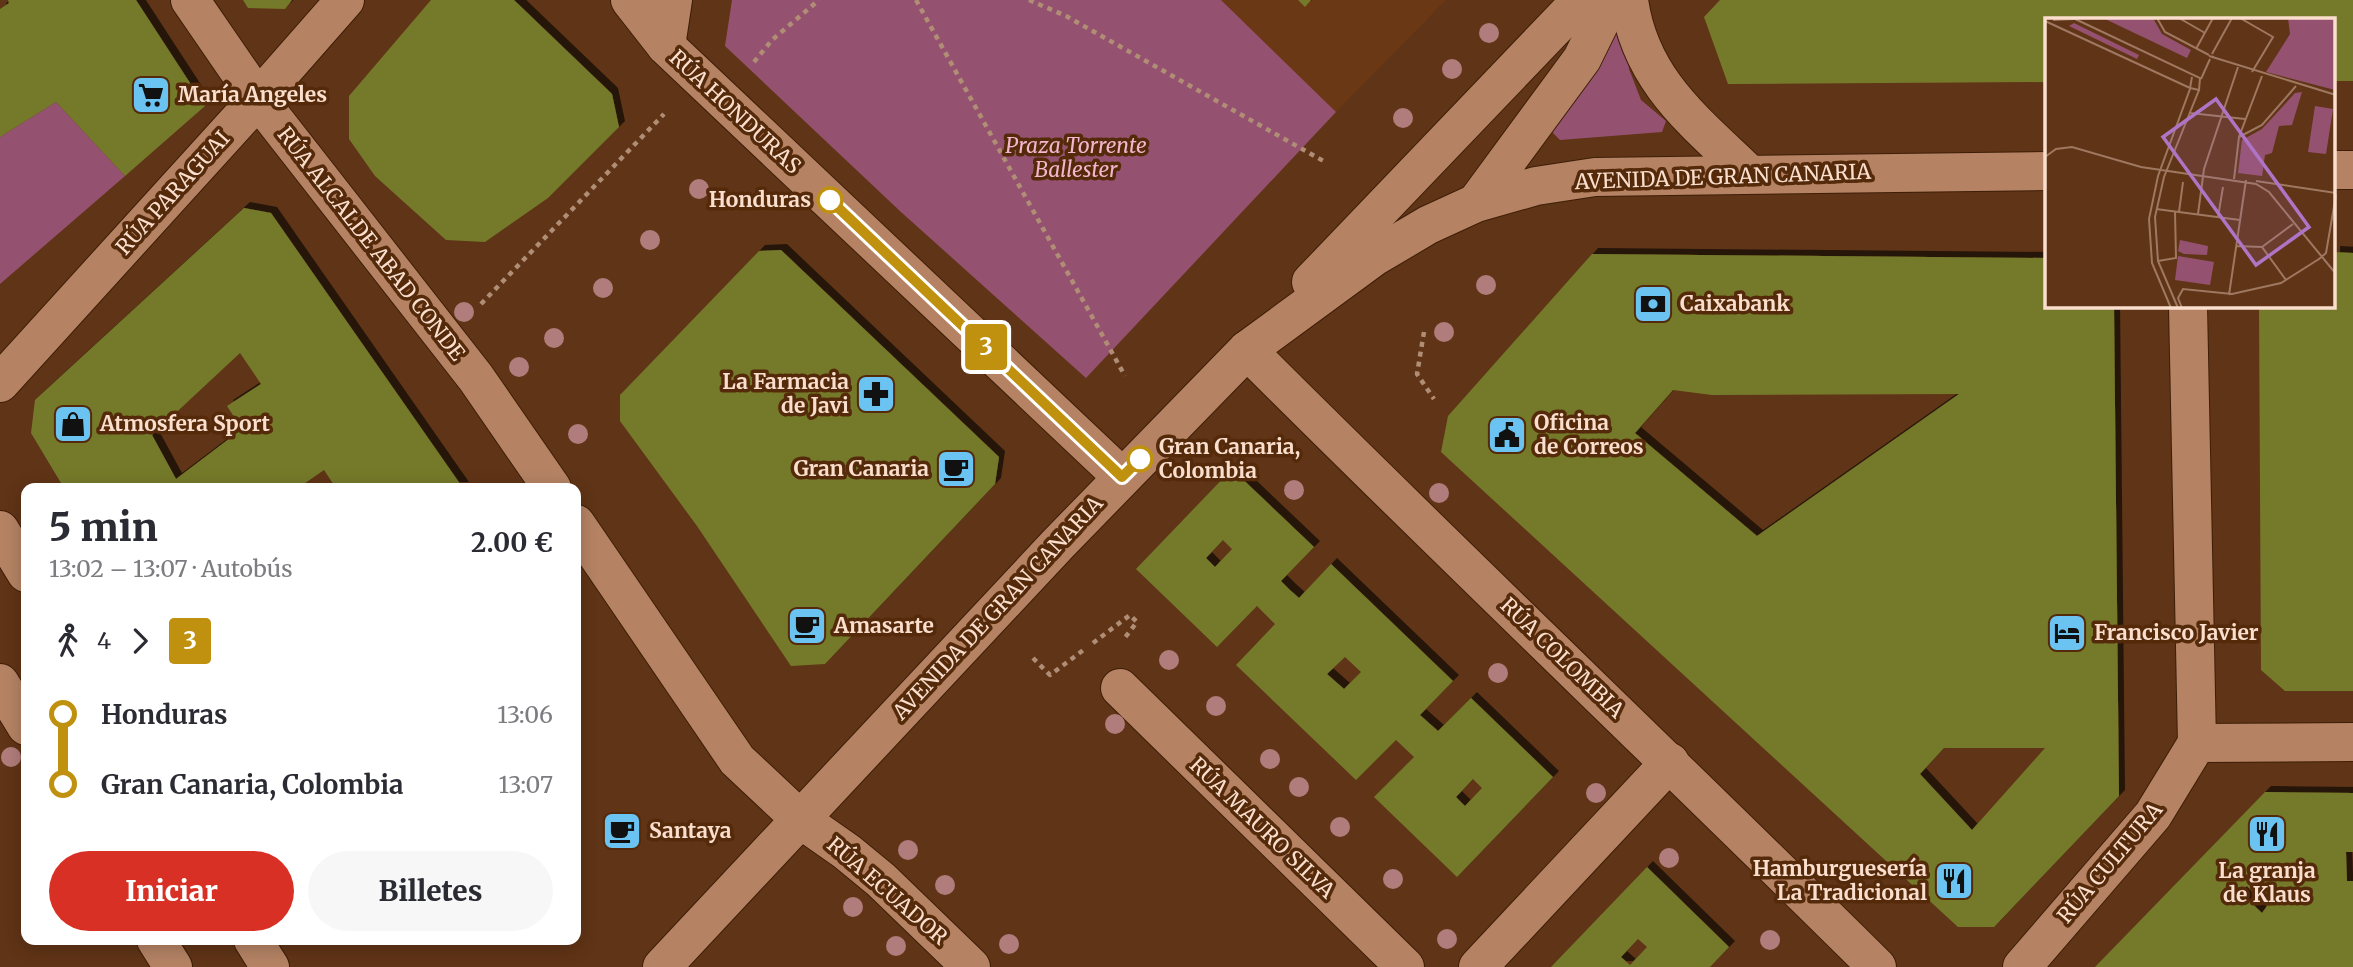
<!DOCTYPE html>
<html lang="es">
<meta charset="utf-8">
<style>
body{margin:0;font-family:Merriweather,serif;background:#f7f7f7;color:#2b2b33;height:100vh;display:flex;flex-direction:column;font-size:26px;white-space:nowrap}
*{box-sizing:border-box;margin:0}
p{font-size:23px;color:#7c7c81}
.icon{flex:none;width:38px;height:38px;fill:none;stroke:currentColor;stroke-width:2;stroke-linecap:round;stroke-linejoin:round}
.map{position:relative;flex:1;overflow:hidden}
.drawer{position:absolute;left:21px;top:483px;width:560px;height:462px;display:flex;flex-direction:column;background:#fff;border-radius:14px;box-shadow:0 4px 18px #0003}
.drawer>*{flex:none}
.badge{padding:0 14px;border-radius:5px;font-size:24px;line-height:46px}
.map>.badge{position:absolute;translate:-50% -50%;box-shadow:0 0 0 4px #fff}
.legs{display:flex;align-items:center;gap:10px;height:77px;padding:0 28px;font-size:23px}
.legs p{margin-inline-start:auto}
.summary{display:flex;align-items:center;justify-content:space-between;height:119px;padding:0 28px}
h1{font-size:38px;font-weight:800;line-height:52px}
.primary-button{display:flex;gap:14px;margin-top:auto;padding:14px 28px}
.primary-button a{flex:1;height:80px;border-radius:42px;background:#d93025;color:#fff;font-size:28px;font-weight:800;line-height:80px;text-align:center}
.primary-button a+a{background:#f7f7f7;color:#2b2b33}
ul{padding:0 28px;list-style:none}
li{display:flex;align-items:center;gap:24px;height:70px;font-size:26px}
li i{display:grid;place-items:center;width:10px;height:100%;margin:0 9px;background:currentColor}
li i::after{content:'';width:18px;height:18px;margin:-9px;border:5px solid;border-radius:50%;background:#fff}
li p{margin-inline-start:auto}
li:first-child i{background:linear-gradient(#0000 50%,currentColor 0)}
li:last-child i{background:linear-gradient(currentColor 50%,#0000 0)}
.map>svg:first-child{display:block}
</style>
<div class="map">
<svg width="2353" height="967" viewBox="0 0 2353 967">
<defs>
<filter id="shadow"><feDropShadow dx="6" dy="-6" stdDeviation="0" flood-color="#0009"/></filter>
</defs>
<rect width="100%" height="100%" fill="#603416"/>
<!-- built -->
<polygon fill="#6a3814" points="1221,0 1446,0 1336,112"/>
<!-- green -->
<g fill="#955270">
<polygon points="732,0 1221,0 1336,112 1086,378 901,212 725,46"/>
<polygon points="1625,25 1629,69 1641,100 1666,121 1662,132 1560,140 1552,132 1616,26"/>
<polygon points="56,102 125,176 0,284 0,137"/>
</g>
<!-- building -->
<g fill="#757a2c" fill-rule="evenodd" filter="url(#shadow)">
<polygon points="8,0 136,0 205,106 125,176 56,102 0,137 0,9 9,3"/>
<polygon points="243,0 292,0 285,9 248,8"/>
<polygon points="431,0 514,0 612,94 619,127 548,198 485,242 446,240 375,176 349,139 349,96"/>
<polygon points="1298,0 1311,0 1305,7"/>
<polygon points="1720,0 2353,0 2353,81 2334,81 2334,19 2047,19 2047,82 1728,84 1704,17"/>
<path d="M244 208 271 213 463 488H336L324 470 298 488H64L31 433 35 400ZM240 353 261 384 227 406 242 429 176 479 152 435Z"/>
<polygon points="781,250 999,457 995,484 825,664 791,666 697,526 620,421 620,395 759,251"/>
<polygon points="2334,252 2353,253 2353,691 2285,691 2261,670 2259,306 2334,306"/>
<path d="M1592 254 2047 258V306H2114L2119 796 1994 927H1958L1441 452 1448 416ZM1673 390 1712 395 1959 394 1757 536 1635 433ZM1944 748H2045L1972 830 1920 774Z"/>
<path d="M1232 469 1314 547 1281 581 1290 590 1299 598 1331 564 1453 681 1420 715 1438 731 1471 698 1553 777 1457 877 1374 797 1414 757 1396 740 1356 780 1236 665 1275 624 1257 606 1217 647 1136 569ZM1223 540 1232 549 1215 567 1206 558ZM1345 657 1361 672 1344 689 1327 674ZM1473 779 1482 788 1465 806 1456 797Z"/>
<path d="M2265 792 2353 793V852H2346L2347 881H2353V967H2095ZM2247 886 2267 906 2262 913 2240 892Z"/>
<path d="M1647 867 1729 947 1710 967H1551ZM1638 939 1647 947 1630 965 1621 957Z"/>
</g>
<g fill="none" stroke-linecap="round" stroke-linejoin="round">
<!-- minor casing -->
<g stroke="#3e1e07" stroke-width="40">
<g id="minor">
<polyline points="190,0 258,99 476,378 552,488"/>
<polyline points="630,0 666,46 1122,477"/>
<path d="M1629 0C1640 80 1694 121 1748 173"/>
<polyline points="666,46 673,0"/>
<polyline points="2334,170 2353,170"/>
<polyline points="1476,203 1582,59 1611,0"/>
<polyline points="1311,282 1581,0"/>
<polyline points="2188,306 2197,743"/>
<path d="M1247 350C1455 558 1668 760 1877 967"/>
<polyline points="0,383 258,99 345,0"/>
<polyline points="576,524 737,760 800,819 847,852 881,880 971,967"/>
<polyline points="1120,688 1405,967"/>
<polyline points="662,967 1058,544 1247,350 1374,257 1428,225 1476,203 1536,186 1595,177 2047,171"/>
<polyline points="1478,967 1670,762"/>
<polyline points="2022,967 2153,815 2197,743 2353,742"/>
</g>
</g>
<!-- tertiary casing -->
<g stroke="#3e1e07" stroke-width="40">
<g id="tertiary">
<polyline points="0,530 26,573"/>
<polyline points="0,683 26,726"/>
<polyline points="156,940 173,967"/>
<polyline points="253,940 270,967"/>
</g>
</g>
<!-- path -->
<g stroke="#b08d75" stroke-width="4.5" stroke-dasharray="5 5" stroke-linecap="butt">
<polyline points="916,0 1125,376"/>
<polyline points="1029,0 1066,16 1327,163"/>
<polyline points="754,62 772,40 819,0"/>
<polyline points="481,304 664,114"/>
<polyline points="1424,332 1417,374 1434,399"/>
<polyline points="1093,643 1130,615 1137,622 1123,640"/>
<polyline points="1033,658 1050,675 1086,648"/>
</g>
<!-- minor -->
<use href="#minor" stroke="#b58364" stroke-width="38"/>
<!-- tertiary -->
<use href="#tertiary" stroke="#b58364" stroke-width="38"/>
</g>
<!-- trees -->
<g fill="#b17c7c">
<circle cx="1489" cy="33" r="10"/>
<circle cx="1452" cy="69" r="10"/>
<circle cx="1403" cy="118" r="10"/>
<circle cx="699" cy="189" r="10"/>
<circle cx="650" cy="240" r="10"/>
<circle cx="1486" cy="285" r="10"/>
<circle cx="603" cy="288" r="10"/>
<circle cx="464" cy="312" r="10"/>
<circle cx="1444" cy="332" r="10"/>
<circle cx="554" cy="338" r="10"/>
<circle cx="519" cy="367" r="10"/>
<circle cx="578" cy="434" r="10"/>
<circle cx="1294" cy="490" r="10"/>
<circle cx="1439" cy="493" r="10"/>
<circle cx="1169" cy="660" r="10"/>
<circle cx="1498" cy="673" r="10"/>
<circle cx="1216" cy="706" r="10"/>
<circle cx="1115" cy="724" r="10"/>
<circle cx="11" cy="757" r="10"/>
<circle cx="1270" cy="759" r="10"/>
<circle cx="1299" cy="787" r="10"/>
<circle cx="1596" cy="793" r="10"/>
<circle cx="1340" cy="827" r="10"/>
<circle cx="908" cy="850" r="10"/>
<circle cx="1669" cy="858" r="10"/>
<circle cx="1393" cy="879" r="10"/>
<circle cx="945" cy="885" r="10"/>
<circle cx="853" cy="907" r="10"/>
<circle cx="1447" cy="939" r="10"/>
<circle cx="1770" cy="940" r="10"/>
<circle cx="1009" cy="944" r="10"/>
<circle cx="896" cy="946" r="10"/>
</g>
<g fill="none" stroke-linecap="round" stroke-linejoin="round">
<!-- line-1 casing -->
<g stroke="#fff" stroke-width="16">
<polyline id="line-1" points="830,200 1122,477 1140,459"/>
</g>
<!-- line-1 -->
<use href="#line-1" stroke="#c0910f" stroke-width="10"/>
</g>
<!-- icons -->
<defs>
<g id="supermarket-square" transform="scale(2.0125)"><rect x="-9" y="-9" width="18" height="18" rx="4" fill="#6ac3f1" stroke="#542a0a"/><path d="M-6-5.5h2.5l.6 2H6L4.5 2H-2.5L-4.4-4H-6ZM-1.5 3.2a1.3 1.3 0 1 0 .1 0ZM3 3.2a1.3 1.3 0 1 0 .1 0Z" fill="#111"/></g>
<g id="bank-square" transform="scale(2.0125)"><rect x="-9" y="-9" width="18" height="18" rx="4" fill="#6ac3f1" stroke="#542a0a"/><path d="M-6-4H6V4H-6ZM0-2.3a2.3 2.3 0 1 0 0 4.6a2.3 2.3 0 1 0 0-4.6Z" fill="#111"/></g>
<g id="pharmacy-square" transform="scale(2.0125)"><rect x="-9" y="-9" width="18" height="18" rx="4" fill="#6ac3f1" stroke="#542a0a"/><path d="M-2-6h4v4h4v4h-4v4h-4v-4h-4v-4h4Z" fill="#111"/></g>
<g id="shop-square" transform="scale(2.0125)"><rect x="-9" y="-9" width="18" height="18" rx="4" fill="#6ac3f1" stroke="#542a0a"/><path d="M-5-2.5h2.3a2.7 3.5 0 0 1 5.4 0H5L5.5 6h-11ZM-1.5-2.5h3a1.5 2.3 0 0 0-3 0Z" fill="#111"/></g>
<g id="civic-square" transform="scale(2.0125)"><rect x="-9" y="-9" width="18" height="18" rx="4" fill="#6ac3f1" stroke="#542a0a"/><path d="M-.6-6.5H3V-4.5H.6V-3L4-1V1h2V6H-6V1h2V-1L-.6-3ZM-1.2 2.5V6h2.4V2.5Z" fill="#111"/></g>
<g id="cafe-square" transform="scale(2.0125)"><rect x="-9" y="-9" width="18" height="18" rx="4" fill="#6ac3f1" stroke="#542a0a"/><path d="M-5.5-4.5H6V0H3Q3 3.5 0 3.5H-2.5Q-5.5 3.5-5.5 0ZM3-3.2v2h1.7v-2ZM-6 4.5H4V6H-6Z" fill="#111"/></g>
<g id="hotel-square" transform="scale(2.0125)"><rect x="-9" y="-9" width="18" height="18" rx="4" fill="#6ac3f1" stroke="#542a0a"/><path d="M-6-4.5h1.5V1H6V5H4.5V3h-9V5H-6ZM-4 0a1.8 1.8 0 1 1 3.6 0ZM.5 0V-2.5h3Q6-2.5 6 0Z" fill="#111"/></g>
<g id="restaurant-square" transform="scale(2.0125)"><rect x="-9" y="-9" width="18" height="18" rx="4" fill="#6ac3f1" stroke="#542a0a"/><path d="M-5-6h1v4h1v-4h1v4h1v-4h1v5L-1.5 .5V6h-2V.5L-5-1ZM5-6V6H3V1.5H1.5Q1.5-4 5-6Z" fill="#111"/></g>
</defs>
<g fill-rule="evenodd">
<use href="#supermarket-square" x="151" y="95"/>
<use href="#bank-square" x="1653" y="304"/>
<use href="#pharmacy-square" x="876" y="394"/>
<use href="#shop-square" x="73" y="424"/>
<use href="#civic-square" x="1507" y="435"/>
<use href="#cafe-square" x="956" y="469"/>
<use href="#cafe-square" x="807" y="626"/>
<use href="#hotel-square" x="2067" y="633"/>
<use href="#cafe-square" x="622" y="831"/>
<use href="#restaurant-square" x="2267" y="834"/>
<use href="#restaurant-square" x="1954" y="881"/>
</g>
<!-- markers -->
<g fill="#fff" stroke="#c0910f" stroke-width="3.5">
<circle cx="830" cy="200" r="12"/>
<circle cx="1140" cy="459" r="12"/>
</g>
<g text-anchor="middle" stroke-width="7" stroke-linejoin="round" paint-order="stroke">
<!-- poi labels -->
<g font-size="21" font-weight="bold" fill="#fbdfce" stroke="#542a0a" text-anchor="start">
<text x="178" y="102">María Angeles</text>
<text x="1680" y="311">Caixabank</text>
<text x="849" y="389" text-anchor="end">La Farmacia<tspan x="849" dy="24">de Javi</tspan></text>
<text x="1534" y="430">Oficina<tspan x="1534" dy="24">de Correos</tspan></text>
<text x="100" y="431">Atmosfera Sport</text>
<text x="929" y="476" text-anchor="end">Gran Canaria</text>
<text x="834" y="633">Amasarte</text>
<text x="2094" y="640">Francisco Javier</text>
<text x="649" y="838">Santaya</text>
<text x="1927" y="876" text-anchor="end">Hamburguesería<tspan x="1927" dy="24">La Tradicional</tspan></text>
<text x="2267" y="878" text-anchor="middle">La granja<tspan x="2267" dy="24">de Klaus</tspan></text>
</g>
<!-- street labels -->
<g font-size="21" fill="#fbdfce" stroke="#542a0a">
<text transform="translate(735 112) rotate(43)" y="7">RÚA HONDURAS</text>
<text transform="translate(1723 177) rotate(-2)" y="7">AVENIDA DE GRAN CANARIA</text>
<text transform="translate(173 193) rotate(-48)" y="7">RÚA PARAGUAI</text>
<text transform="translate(371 244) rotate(52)" y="7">RÚA ALCALDE ABAD CONDE</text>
<text transform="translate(998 608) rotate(-47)" y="7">AVENIDA DE GRAN CANARIA</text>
<text transform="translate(1562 658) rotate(44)" y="7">RÚA COLOMBIA</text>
<text transform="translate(1262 828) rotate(44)" y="7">RÚA MAURO SILVA</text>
<text transform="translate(2110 863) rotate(-50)" y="7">RÚA CULTURA</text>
<text transform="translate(887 891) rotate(41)" y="7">RÚA ECUADOR</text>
</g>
<!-- park labels -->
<g font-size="21" font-style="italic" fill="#f4b6cf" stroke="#542a0a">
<text x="1076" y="153">Praza Torrente<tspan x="1076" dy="24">Ballester</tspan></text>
</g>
<!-- stop labels -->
<g font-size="21" font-weight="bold" fill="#fbdfce" stroke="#542a0a" text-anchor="end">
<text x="811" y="207">Honduras</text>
<text x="1159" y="454" text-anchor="start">Gran Canaria,<tspan x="1159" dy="24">Colombia</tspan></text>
</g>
</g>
<!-- overview -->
<g transform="translate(2045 18)">
<rect width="290" height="290" fill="#603416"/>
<path d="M58 0H108L117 16 146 32 142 40ZM243 0H290V72L221 54 245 16ZM29 5 94 37 92 41 24 8ZM257 74 247 107 234 108 227 135 220 137 217 158 193 155 197 122 217 111 250 75ZM270 88 288 91 281 136 263 134ZM135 222 163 228 162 237 139 236 133 233ZM133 238 169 244 165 267 130 262Z" fill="#955270"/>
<path fill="none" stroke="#9e7860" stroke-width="2" d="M28 0 155 60 154 72 145 70 147 59M112 0 120 14 164 37M134 0 160 15M195 0 228 19 207 54M8 2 29 1M0 3 145 70M151 31 168 0M167 36 187 0M169 39 164 38 291 77M156 61 165 41M145 95 200 101M194 119 217 107 251 68M0 139 11 131 27 129 96 149 211 166 224 174 291 256M189 161 194 119 217 58M211 163 291 175M111 191 195 202M134 194 138 164M153 196 159 151 193 49M173 199 178 169M191 228 217 229 241 262M217 229 248 206M113 243 131 240 130 194M184 277 201 162M126 290 107 245 104 201 113 158 145 71M133 290 113 243 110 199 119 159 154 72M137 290 133 280 138 271 187 276 236 265 274 241 281 235 291 177"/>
<path fill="#ae74c5" fill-opacity="0.15" stroke="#ae74c5" stroke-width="3.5" d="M171 81 264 209 211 247 118 119Z"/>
<rect width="290" height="290" fill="none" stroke="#fbdfce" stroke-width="3.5"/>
</g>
</svg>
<b class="badge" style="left:986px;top:347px;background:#c0910f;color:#fff">3</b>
<section class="drawer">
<div class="summary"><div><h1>5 min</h1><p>13:02 – 13:07 · Autobús</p></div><b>2.00 €</b></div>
<div class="legs"><svg class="icon" aria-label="walk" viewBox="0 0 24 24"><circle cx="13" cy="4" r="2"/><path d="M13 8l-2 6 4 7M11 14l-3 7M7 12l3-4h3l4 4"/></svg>4<svg class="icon" aria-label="forward" viewBox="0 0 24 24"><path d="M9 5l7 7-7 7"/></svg><b class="badge" style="background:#c0910f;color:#fff">3</b></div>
<ul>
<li><i style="color:#c0910f"></i><b>Honduras</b><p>13:06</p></li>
<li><i style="color:#c0910f"></i><b>Gran Canaria, Colombia</b><p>13:07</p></li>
</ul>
<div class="primary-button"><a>Iniciar</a><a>Billetes</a></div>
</section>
</div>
